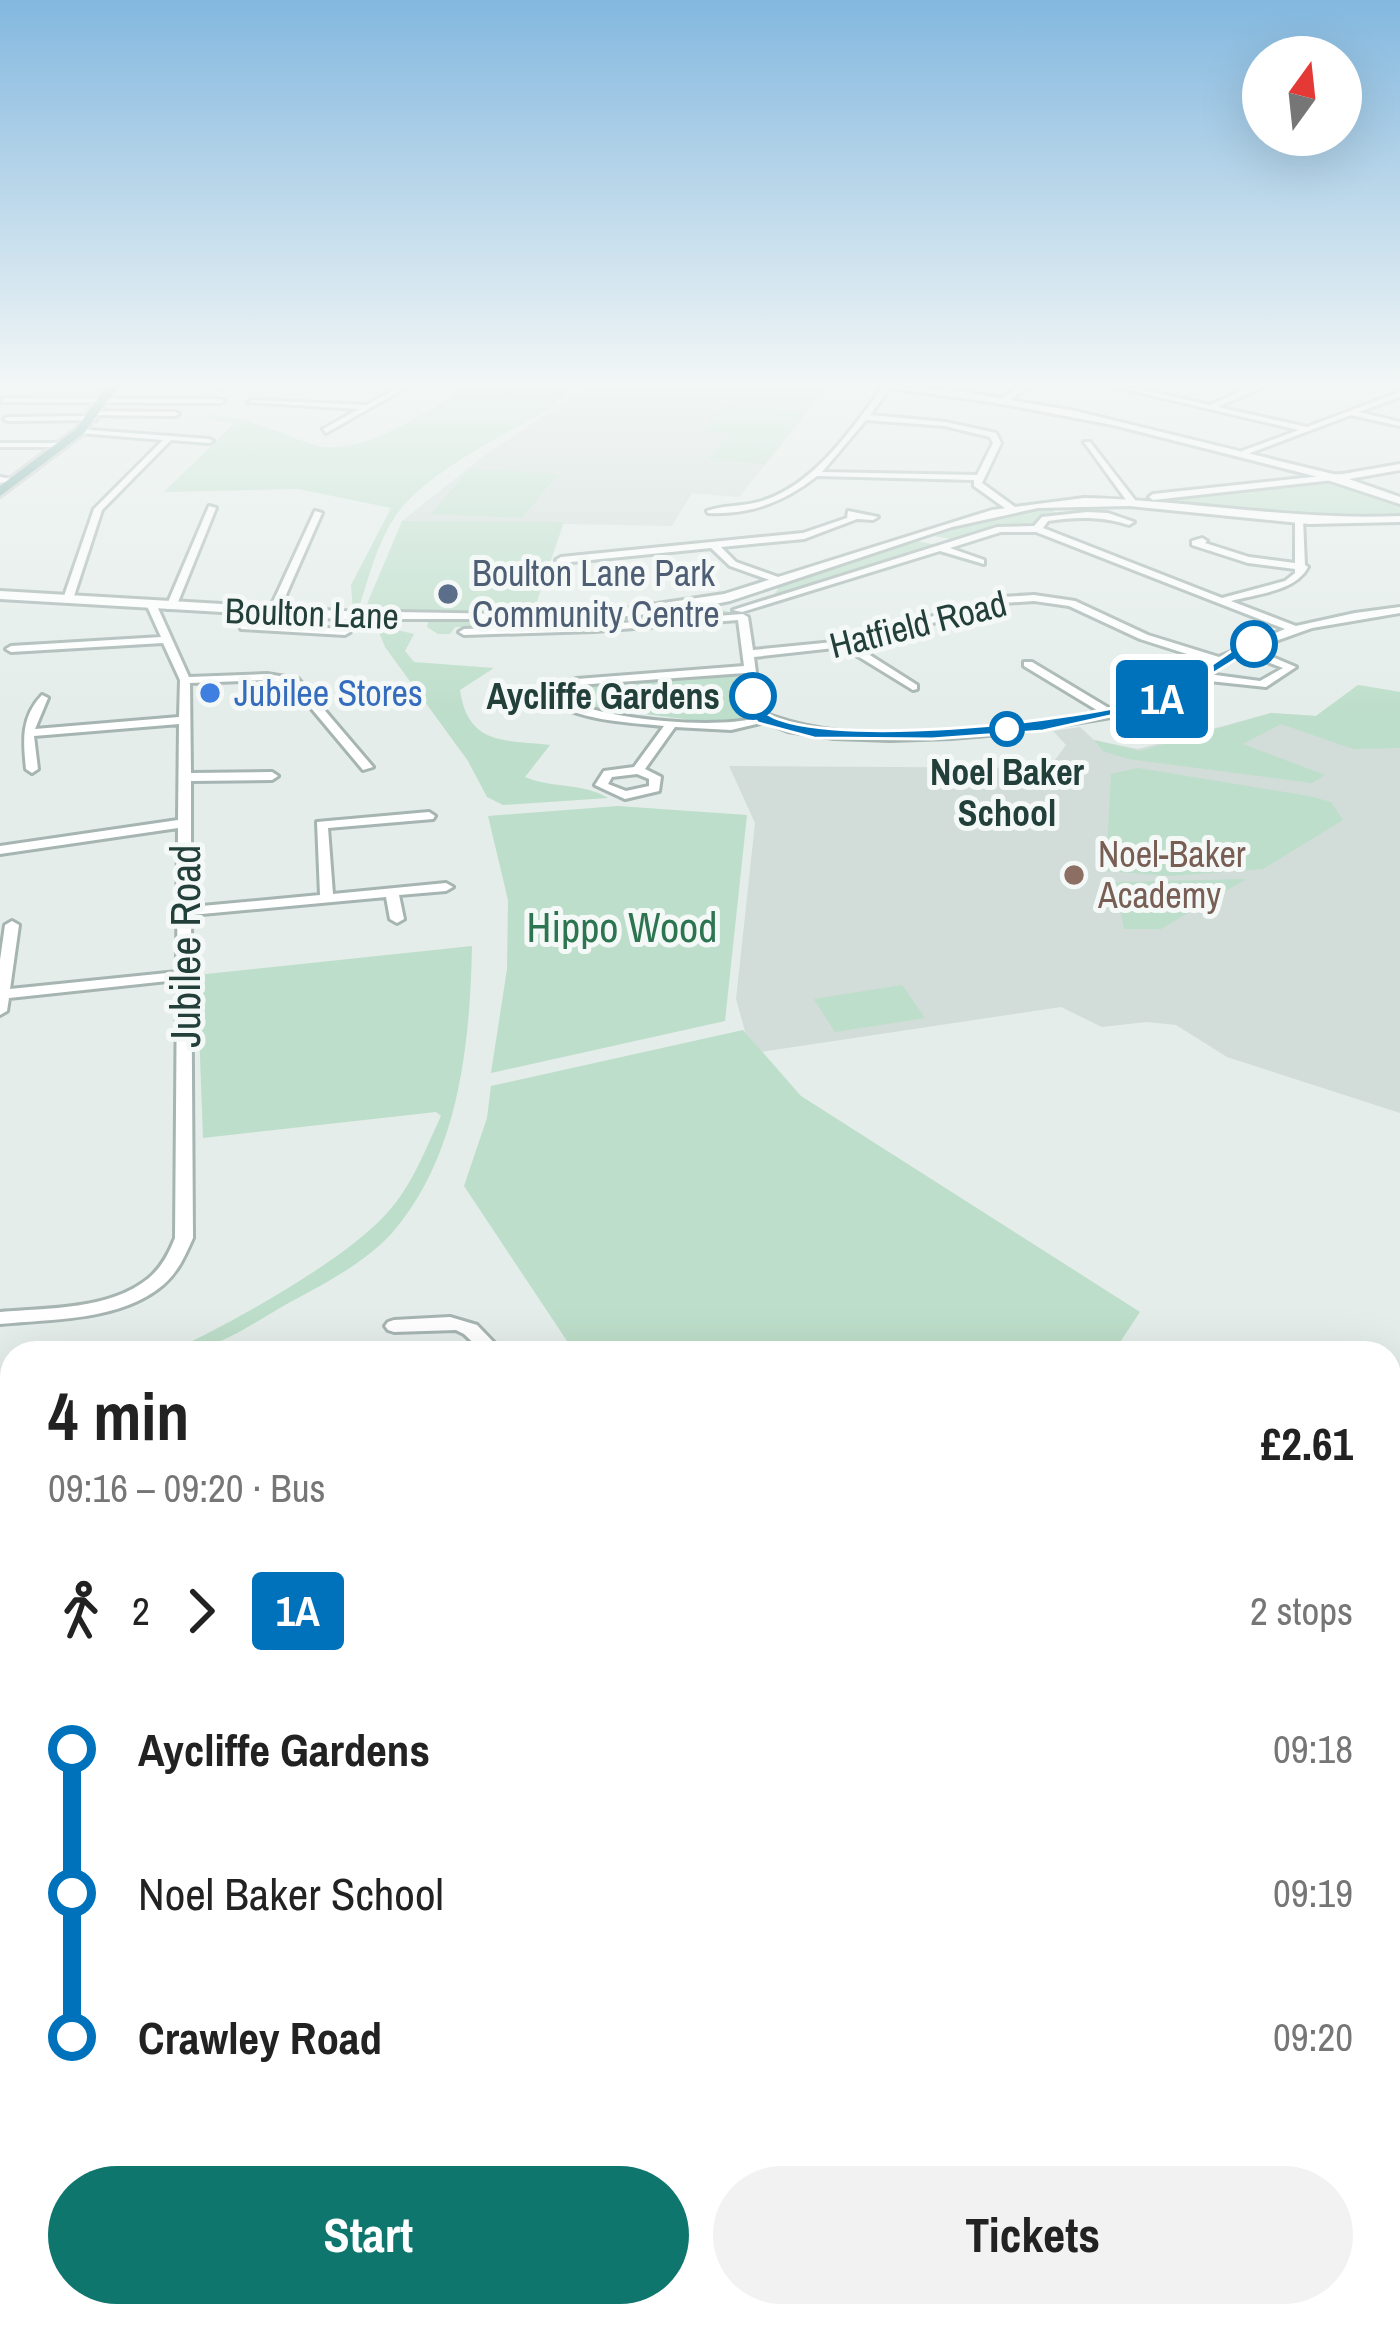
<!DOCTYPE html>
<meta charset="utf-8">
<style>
body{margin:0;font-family:"Archivo Narrow",sans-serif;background:#f2f2f2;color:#222;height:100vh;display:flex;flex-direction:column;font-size:45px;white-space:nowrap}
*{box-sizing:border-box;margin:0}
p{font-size:39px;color:#767676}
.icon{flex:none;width:66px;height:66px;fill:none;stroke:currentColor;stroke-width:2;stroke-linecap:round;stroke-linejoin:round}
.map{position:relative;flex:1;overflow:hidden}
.drawer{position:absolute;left:0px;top:1341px;width:1401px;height:987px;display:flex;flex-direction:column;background:#fff;border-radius:36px 36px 0 0;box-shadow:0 12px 48px #0002}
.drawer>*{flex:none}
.badge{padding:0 24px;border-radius:9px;font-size:42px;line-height:78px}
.needle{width:78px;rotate:15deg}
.tools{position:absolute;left:1242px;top:36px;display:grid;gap:24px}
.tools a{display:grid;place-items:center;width:120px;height:120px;border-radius:50%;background:#fff;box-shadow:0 12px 48px #0002;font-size:60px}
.map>.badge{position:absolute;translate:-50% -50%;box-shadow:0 0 0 6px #fff}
.legs{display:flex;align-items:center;gap:18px;height:132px;padding:0 48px;font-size:39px}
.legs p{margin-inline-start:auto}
.overview{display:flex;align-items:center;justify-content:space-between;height:204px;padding:0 48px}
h1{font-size:66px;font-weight:800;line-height:90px}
.action{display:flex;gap:24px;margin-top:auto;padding:24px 48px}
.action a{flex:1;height:138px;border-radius:72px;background:#0f766e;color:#fff;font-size:48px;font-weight:800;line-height:138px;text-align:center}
.action a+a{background:#f2f2f2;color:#222}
ul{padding:0 48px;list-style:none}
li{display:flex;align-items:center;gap:42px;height:144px;font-size:45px}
li i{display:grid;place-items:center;width:18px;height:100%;margin:0 15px;background:currentColor}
li i::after{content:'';width:30px;height:30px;margin:-15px;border:9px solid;border-radius:50%;background:#fff}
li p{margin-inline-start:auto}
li:first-child i{background:linear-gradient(#0000 50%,currentColor 0)}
li:last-child i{background:linear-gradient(currentColor 50%,#0000 0)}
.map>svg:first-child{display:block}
</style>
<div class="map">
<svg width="1400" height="2327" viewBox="0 0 1400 2327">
<rect width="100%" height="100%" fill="#e4edea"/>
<!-- built -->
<g fill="#d2ddd9">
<polygon points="588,386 829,386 739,497 692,493 672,526 402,521 481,458"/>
<polygon points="1358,685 1400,692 1400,1113 1227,1057 1176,1025 1147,1022 1102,1027 1061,1007 761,1052 746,1035 736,999 755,823 729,766 1049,768 1066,745 1053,731 1080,727 1094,740 1138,749 1271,713 1316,716"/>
</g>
<!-- green -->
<g fill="#bddeca">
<path d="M466 386H573L552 406H541L552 408C508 432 425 473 397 514 377 542 369 578 358 610H353L351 585 391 508 298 489 164 492 234 423 205 418 211 415C249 418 275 431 311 444 359 460 427 412 466 386Z"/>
<polygon points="725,407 806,412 765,464 708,459 730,435 704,432"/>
<polygon points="470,469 558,474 522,518 431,514"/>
<path d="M1331 480 1400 504V517C1317 524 1229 511 1147 499Z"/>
<polygon points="1046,507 1059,514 1032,526 996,528 956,540 934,536 981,518"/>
<polygon points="402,521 564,522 534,610 368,611 365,609"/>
<polygon points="912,540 937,545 772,597 783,583"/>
<polygon points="705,605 733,613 594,627 455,627 450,634 438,634 427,627 428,622 593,617"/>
<path d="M376 625 414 634 405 651 414 662 494 668 460 690C468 745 503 740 550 745L525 777C553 789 582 782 608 798L503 805 487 797 468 761 385 647Z"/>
<polygon points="737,673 744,677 752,719 724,724 573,705 558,698 565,688 578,684"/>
<polygon points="1358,685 1400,692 1400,748 1353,749 1281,724 1243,744 1325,775 1312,783 1128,759 1103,751 1094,740 1140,751 1271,713 1316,716"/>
<polygon points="1138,768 1309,796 1331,802 1343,820 1263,869 1170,876 1106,871 1111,774"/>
<polygon points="618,806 747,815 725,1021 491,1073 507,969 508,900 488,816"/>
<polygon points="1246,879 1161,929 1124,929 1115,882"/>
<path d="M472 946C470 1044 459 1156 392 1233 364 1264 320 1286 285 1305 247 1327 212 1353 168 1353 229 1324 342 1263 387 1213 412 1186 426 1148 441 1116L436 1112 203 1138 197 975Z"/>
<polygon points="902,985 925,1018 835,1032 814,999"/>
<polygon points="743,1030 801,1096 1140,1312 1113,1353 575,1353 464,1186 487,1118 491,1086"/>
<polygon points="1389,1402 1400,1406 1400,1807 1394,1812 1389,1809"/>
</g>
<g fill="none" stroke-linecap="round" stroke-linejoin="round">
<!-- minor casing -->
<g stroke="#a6b5b2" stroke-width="6">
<g id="minor">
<polygon points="227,386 222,389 218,387 219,386"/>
<polygon points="399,386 409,386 326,433 323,429 359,409 248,402 252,400 367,405"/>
<path d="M884 386 891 387 870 415 945 422 996 433 1001 443 982 483 1015 507V511H1009L974 486V480L817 476C784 502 750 515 708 513L707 511C723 505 743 507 762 501 816 484 851 429 884 386ZM866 420 945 426 990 437 993 443 977 475 822 472Z"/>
<polygon points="1019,386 1028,386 1005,404 999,404 999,400"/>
<polygon points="1112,386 1127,386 1210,405 1253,386 1264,386 1218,407 1307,427 1400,392 1400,397 1359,412 1400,422 1400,426 1351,415 1245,455 1242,451 1299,430"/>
<polygon points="4,398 220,399 224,401 220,403 1,402"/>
<polygon points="96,411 175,412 179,414 175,416 93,415"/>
<polygon points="93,416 96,420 8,421 4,419 8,417"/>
<polygon points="77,429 209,439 213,441 209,443 171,440 102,510 73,599 68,602 63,599 94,509 163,440 80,433"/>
<polygon points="1084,442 1090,442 1135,500 1135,504 1129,504"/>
<polygon points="0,443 64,443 68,445 64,447 0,447"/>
<polygon points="1340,474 1343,479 1153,500 1149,497 1153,494"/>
<polygon points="0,477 17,480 0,483"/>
<polygon points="209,506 216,508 176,607 167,609 166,607"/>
<polygon points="315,511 322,513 278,613 269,615 268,613"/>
<polygon points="848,511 878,517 873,520 857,519 804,539 721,547 736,562 781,578 783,580 778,583 730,566 711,548 561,563 556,560 561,557 803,533 847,518"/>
<path d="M1087 512 1108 513 1134 522 1129 525C1101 516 1076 517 1048 521L1043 528 1222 598 1285 581 1295 573V569L1248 563 1192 545V541L1202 538 1207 541 1205 543 1249 557 1295 563V521L1303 519 1305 565 1308 567C1296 591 1257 594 1231 601L1296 626 1355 613 1400 607V613L1312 628 1253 649 1296 667 1266 687 1200 680 1168 700 1111 717 1012 733 951 738 890 740 834 738 788 731 765 722 731 730 675 727 645 769 661 777 659 791 625 799 595 785 604 771 634 767 664 726C626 722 575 721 544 696L554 685 577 679 744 666 738 620 595 631 464 635 459 632 464 629 595 625 743 614 748 617 753 650 844 641 1002 597 1034 595 1075 601 1148 635 1219 657 1285 629 1036 532H1001L950 548 984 560V564L940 551 742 612 733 610 997 527 1034 526 1042 517ZM1034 601 1069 606 1140 639 1212 662 1160 695 1112 710 1032 662H1024V666L1100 712C1002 731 855 751 761 712L754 657 843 647 913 690 917 689V685L854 645 1003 603ZM1244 653 1283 668 1260 681 1208 674ZM745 673 750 714 755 718C715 730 592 719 557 695L562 689 577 685ZM637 774 649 779V786L626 791 608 784 612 777Z"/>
<path d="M152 603 157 606 189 677 267 674 298 679 373 767 363 770 291 684 267 680 190 683 191 773 272 772 278 776 272 780 191 781V907L320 895 317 822 429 812 435 816 433 819 328 828 333 894 446 883 453 887 446 891 399 895 404 919 397 923 390 919 386 897 191 915 193 1238C185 1256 178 1272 163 1285 121 1321 52 1319 0 1324V1312C48 1308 110 1310 149 1278 162 1267 169 1253 175 1238L177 980 9 998 7 1011 0 1015V960L5 925 12 921 19 925 10 989 177 972 178 828 0 854V846L178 820 179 724 34 736 38 769 32 773 26 769C23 740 21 717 42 695L48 698 35 729 179 717 180 680 163 643 11 652 6 649 11 646 161 637 147 606Z"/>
<polygon points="255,609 260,612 248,622 249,624 345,629 350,632 345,635 241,629 238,621"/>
<polygon points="450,1317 477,1325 504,1353 484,1353 464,1334 456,1330 394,1332 388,1330 385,1326 388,1322 394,1320"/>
<polygon points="12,1538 12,1554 0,1557 0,1541"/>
<polygon points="12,1751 12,1771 0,1774 0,1754"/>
<polygon points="1389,1907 1400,1912 1400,1939 1389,1934"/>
<polygon points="897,2316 927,2316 931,2327 901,2327"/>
</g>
</g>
<!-- tertiary casing -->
<g stroke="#a6b5b2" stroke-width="6">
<g id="tertiary">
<polygon points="876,386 958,391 1075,411 1337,475 1400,464 1400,470 1349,479 1400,497 1400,504 1318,477 1113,425 997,403"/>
<path d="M1084 498C1190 500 1294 521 1400 516V522L1309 524 1129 506 1038 508 952 527 730 601 680 611 595 619H340L0 599V591L340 611 510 614 624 609 724 594 992 510Z"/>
<polygon points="1389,2205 1400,2209 1400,2258 1389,2254"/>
<polygon points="215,2316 275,2316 270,2327 211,2327"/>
</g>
</g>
<!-- primary casing -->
<g stroke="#c1c9c8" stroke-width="6">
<polygon id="primary" points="107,386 118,386 84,433 0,496 0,486 76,429"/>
</g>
<!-- minor -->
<use href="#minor" fill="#fff" fill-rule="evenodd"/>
<!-- tertiary -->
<use href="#tertiary" fill="#fff" fill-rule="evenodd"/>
<!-- primary -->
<use href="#primary" fill="#69a29a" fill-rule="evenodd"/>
</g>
<!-- sky -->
<linearGradient id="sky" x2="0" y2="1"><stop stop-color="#83b8df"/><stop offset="0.54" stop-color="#f3f7f6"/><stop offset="1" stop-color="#f3f7f6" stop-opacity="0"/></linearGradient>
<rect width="1400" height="712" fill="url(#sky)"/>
<!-- line-1 -->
<path fill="#0072bc" stroke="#fff" stroke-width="3" d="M1248 640 1261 644 1164 704 1043 731 932 739 814 738 758 723 747 711 745 696 753 692 761 696 762 710C809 752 1092 721 1153 697 1186 685 1218 659 1248 640Z"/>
<!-- markers -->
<circle fill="#5c6f8a" stroke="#f4f9f7" stroke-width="4.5" cx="448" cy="594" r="12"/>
<g fill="#fff" stroke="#0072bc" stroke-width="6">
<circle cx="1254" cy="644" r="21"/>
<circle cx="753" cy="696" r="21"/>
<circle cx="1007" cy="729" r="15"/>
</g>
<circle fill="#3f7fe0" stroke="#f4f9f7" stroke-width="4.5" cx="210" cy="693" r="12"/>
<circle fill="#8d6e63" stroke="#f4f9f7" stroke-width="4.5" cx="1074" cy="875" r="12"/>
<g text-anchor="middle" stroke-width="10" stroke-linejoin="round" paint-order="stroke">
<!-- far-service labels -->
<g font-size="36" fill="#4e5e75" stroke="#f4f9f7" text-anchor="start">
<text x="472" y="586">Boulton Lane Park<tspan x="472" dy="41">Community Centre</tspan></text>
</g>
<!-- far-street labels -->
<g font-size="36" fill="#233f3a" stroke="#f4f9f7">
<text transform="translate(312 613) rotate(2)" y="13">Boulton Lane</text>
<text transform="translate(918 624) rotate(-14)" y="13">Hatfield Road</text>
</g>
<!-- far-shop labels -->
<g font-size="36" fill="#366cbe" stroke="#f4f9f7" text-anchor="start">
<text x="234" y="706">Jubilee Stores</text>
</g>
<!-- far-stop labels -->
<g font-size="36" font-weight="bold" fill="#233f3a" stroke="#f4f9f7" text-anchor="end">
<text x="720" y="709">Aycliffe Gardens</text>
<text x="1007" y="785" text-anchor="middle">Noel Baker<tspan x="1007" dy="41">School</tspan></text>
</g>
<!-- far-education labels -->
<g font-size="36" fill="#785e54" stroke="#f4f9f7" text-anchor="start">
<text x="1098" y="867">Noel-Baker<tspan x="1098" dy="41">Academy</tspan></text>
</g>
<!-- park labels -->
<g font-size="42" fill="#2d7551" stroke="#f4f9f7">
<text x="622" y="942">Hippo Wood</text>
</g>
<!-- street labels -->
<g font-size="42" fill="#233f3a" stroke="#f4f9f7">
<text transform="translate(185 946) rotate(-90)" y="15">Jubilee Road</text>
</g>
</g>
</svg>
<div class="tools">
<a><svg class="needle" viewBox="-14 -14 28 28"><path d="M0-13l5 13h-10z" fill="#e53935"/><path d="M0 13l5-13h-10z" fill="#767676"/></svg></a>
</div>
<b class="badge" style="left:1162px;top:699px;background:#0072bc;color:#fff">1A</b>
<section class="drawer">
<div class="overview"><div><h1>4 min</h1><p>09:16 – 09:20 · Bus</p></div><b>£2.61</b></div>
<div class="legs"><svg class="icon" aria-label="walk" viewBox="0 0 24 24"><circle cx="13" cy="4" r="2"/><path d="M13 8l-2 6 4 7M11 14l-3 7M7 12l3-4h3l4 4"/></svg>2<svg class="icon" aria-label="forward" viewBox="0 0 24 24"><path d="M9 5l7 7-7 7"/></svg><b class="badge" style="background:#0072bc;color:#fff">1A</b><p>2 stops</p></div>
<ul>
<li><i style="color:#0072bc"></i><b>Aycliffe Gardens</b><p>09:18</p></li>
<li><i style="color:#0072bc"></i><span>Noel Baker School</span><p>09:19</p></li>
<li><i style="color:#0072bc"></i><b>Crawley Road</b><p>09:20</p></li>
</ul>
<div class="action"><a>Start</a><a>Tickets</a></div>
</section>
</div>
